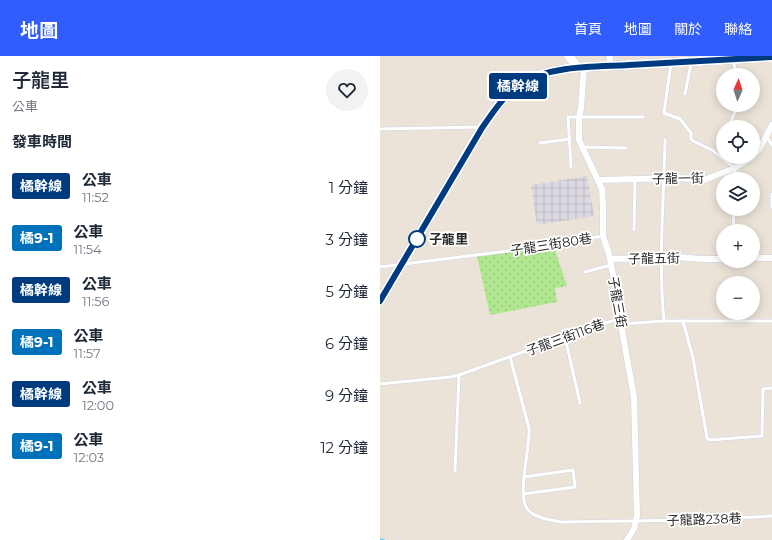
<!DOCTYPE html>
<html lang="zh-TW">
<meta charset="utf-8">
<style>
body{margin:0;font-family:Montserrat,"Noto Sans TC",sans-serif;background:#f2f2f3;color:#1f2937;height:100vh;display:flex;flex-direction:column;font-size:15px;white-space:nowrap}
*{box-sizing:border-box;margin:0}
p{font-size:13px;color:#747a83}
.icon{flex:none;width:22px;height:22px;fill:none;stroke:currentColor;stroke-width:2;stroke-linecap:round;stroke-linejoin:round}
.map{position:relative;flex:1;overflow:hidden}
.side{display:flex;flex-direction:column;background:#fff;width:380px}
.side>*{flex:none}
.badge{padding:0 8px;border-radius:3px;font-size:14px;line-height:26px}
.needle{width:26px;rotate:3deg}
.buttons{position:absolute;left:336px;top:12px;display:grid;gap:8px}
.buttons a{display:grid;place-items:center;width:44px;height:44px;border-radius:50%;background:#fff;box-shadow:0 2px 10px #0003;font-size:20px}
.map>.badge{position:absolute;translate:-50% -50%;box-shadow:0 0 0 2px #fff}
h2{padding:0 12px;font-size:15px;line-height:36px}
.round{display:grid;place-items:center;flex:none;width:42px;height:42px;border-radius:21px;background:#f2f2f3}
.overview{display:flex;align-items:center;justify-content:space-between;height:68px;padding:0 12px}
h1{font-size:19px;font-weight:600;line-height:30px}
ul{padding:0;list-style:none}
li{display:flex;align-items:center;gap:12px;height:52px;padding:0 12px}
li div{flex:1}
li b{display:block;font-size:15px}
li em{font-style:normal}
li .badge{min-width:44px;font-weight:700;text-align:center}
header{display:flex;align-items:center;gap:24px;box-sizing:border-box;height:56px;padding:0 20px;background:#315dff;color:#fff}
header strong{font-size:19px}
nav{display:flex;gap:22px;margin-inline-start:auto;font-size:14px}
main{display:flex;flex:1;min-height:0}
.map>svg:first-child{display:block}
</style>
<header>
<strong>地圖</strong>
<nav><a>首頁</a><a>地圖</a><a>關於</a><a>聯絡</a></nav>
</header>
<main>
<section class="side">
<div class="overview"><div><h1>子龍里</h1><p>公車</p></div><a class="round"><svg class="icon" aria-label="heart" viewBox="0 0 24 24"><path d="M12 20l-8-8c-3-5 5-10 8-4 3-6 11-1 8 4z"/></svg></a></div>
<h2>發車時間</h2>
<ul>
<li><span class="badge" style="background:#003b80;color:#fff">橘幹線</span><div><b>公車</b><p>11:52</p></div><em>1 分鐘</em></li>
<li><span class="badge" style="background:#0072bc;color:#fff">橘9-1</span><div><b>公車</b><p>11:54</p></div><em>3 分鐘</em></li>
<li><span class="badge" style="background:#003b80;color:#fff">橘幹線</span><div><b>公車</b><p>11:56</p></div><em>5 分鐘</em></li>
<li><span class="badge" style="background:#0072bc;color:#fff">橘9-1</span><div><b>公車</b><p>11:57</p></div><em>6 分鐘</em></li>
<li><span class="badge" style="background:#003b80;color:#fff">橘幹線</span><div><b>公車</b><p>12:00</p></div><em>9 分鐘</em></li>
<li><span class="badge" style="background:#0072bc;color:#fff">橘9-1</span><div><b>公車</b><p>12:03</p></div><em>12 分鐘</em></li>
</ul>
</section>
<div class="map">
<svg width="392" height="484" viewBox="0 0 392 484">
<defs>
<pattern id="industrial-grid" width="8" height="8" patternUnits="userSpaceOnUse"><rect width="8" height="8" fill="#dcd9e3"/><path d="M0 4h8M4 0v8" fill="none" stroke="#bdbac3"/></pattern>
<pattern id="grass-dots" width="8" height="8" patternUnits="userSpaceOnUse"><rect width="8" height="8" fill="#b0e690"/><path d="M2 2h.1M6 6h.1" fill="none" stroke="#97c57c" stroke-width="1.8" stroke-linecap="round"/></pattern>
</defs>
<rect width="100%" height="100%" fill="#ece3d8"/>
<!-- industrial -->
<polygon fill="url(#industrial-grid)" points="207,120 214,160 157,169 151,129"/>
<!-- grass -->
<polygon fill="url(#grass-dots)" points="174,191 187,230 175,232 177,246 110,259 97,200"/>
<g fill="none" stroke-linecap="round" stroke-linejoin="round">
<!-- stream -->
<polyline stroke="#63d2f5" stroke-width="1.5" points="0,483 4,484"/>
<!-- lane casing -->
<g stroke="#cdd2e2" stroke-width="4">
<g id="lane">
<polyline points="354,5 355,19"/>
<polyline points="291,7 284,57 300,63 311,77 311,83 313,85 332,94 355,112 355,123"/>
<polyline points="305,38 311,7"/>
<polyline points="350,68 356,53 356,49"/>
<polyline points="0,73 101,71"/>
<polyline points="387,81 392,89"/>
<polyline points="160,87 190,83"/>
<polyline points="202,91 246,92"/>
<polyline points="191,111 188,61 263,61"/>
<polyline points="392,138 392,151"/>
<polyline points="254,174 255,123"/>
<polyline points="353,175 354,153"/>
<polyline points="0,211 120,196 223,180"/>
<polyline points="205,216 231,209"/>
<path d="M284 265C278 205 284 144 285 84"/>
<polyline points="303,265 313,302 327,382 330,384 382,380 383,333 392,332"/>
<polyline points="242,268 284,265 392,265"/>
<polyline points="185,281 200,347"/>
<path d="M130 301 149 372C151 390 135 442 149 455 156 462 171 464 181 466L315 464 392 460"/>
<polyline points="0,328 70,321 79,319 224,267 240,263"/>
<polyline points="75,415 79,319"/>
<polyline points="143,438 195,431 193,414 144,421"/>
</g>
</g>
<!-- street casing -->
<g stroke="#cdd2e2" stroke-width="7">
<g id="street">
<polyline points="229,10 230,0"/>
<polyline points="204,11 201,52 199,61 199,84 222,133 223,149 223,180 229,198 240,255 240,263 254,341 257,460 254,473 247,484"/>
<polyline points="373,100 380,92 392,69"/>
<polyline points="218,124 299,122 324,124 355,112 372,101"/>
<polyline points="373,202 392,202"/>
<polyline points="230,203 281,202 286,200 321,203 343,203"/>
</g>
</g>
<!-- secondary casing -->
<g stroke="#cdd2e2" stroke-width="10">
<g id="secondary">
<polyline points="189,0 198,12"/>
<path d="M0 245 102 71C114 55 125 37 143 27 171 9 214 11 246 9 295 6 343 4 392 1"/>
</g>
</g>
<!-- lane -->
<use href="#lane" stroke="#fff" stroke-width="3"/>
<!-- street -->
<use href="#street" stroke="#fff" stroke-width="6"/>
<!-- secondary -->
<use href="#secondary" stroke="#fff" stroke-width="9"/>
</g>
<g fill="none" stroke-linecap="round" stroke-linejoin="round">
<!-- line casing -->
<g stroke="#fff" stroke-width="9">
<path id="line" d="M0 245 102 72C114 55 125 37 143 27 172 9 216 11 249 9 297 6 344 4 392 1"/>
</g>
<!-- line -->
<use href="#line" stroke="#003b80" stroke-width="6"/>
</g>
<!-- markers -->
<circle fill="#fff" stroke="#003b80" stroke-width="2" cx="37" cy="183" r="8"/>
<g text-anchor="middle" stroke-width="3.5" stroke-linejoin="round" paint-order="stroke">
<!-- street labels -->
<g font-size="13" fill="#282828" stroke="#fff">
<text transform="translate(298 122) rotate(-1)" y="5">子龍一街</text>
<text transform="translate(171 188) rotate(-9)" y="5">子龍三街80巷</text>
<text transform="translate(274 202) rotate(-1)" y="5">子龍五街</text>
<text transform="translate(238 246) rotate(80)" y="5">子龍三街</text>
<text transform="translate(185 281) rotate(-20)" y="5">子龍三街116巷</text>
<text transform="translate(324 463) rotate(-2)" y="5">子龍路238巷</text>
</g>
<!-- stop labels -->
<g font-size="13" font-weight="bold" fill="#282828" stroke="#fff" text-anchor="start">
<text x="49" y="188">子龍里</text>
</g>
</g>
</svg>
<div class="buttons">
<a><svg class="needle" viewBox="-14 -14 28 28"><path d="M0-13l5 13h-10z" fill="#e53935"/><path d="M0 13l5-13h-10z" fill="#747a83"/></svg></a>
<a><svg class="icon" aria-label="locate" viewBox="0 0 24 24"><circle cx="12" cy="12" r="6"/><path d="M12 2v4M12 18v4M2 12h4M18 12h4"/></svg></a>
<a><svg class="icon" aria-label="layers" viewBox="0 0 24 24"><path d="M12 4l9 5-9 5-9-5zM3 14l9 5 9-5"/></svg></a>
<a>+</a>
<a>−</a>
</div>
<b class="badge" style="left:138px;top:30px;background:#003b80;color:#fff">橘幹線</b>
</div>
</main>
